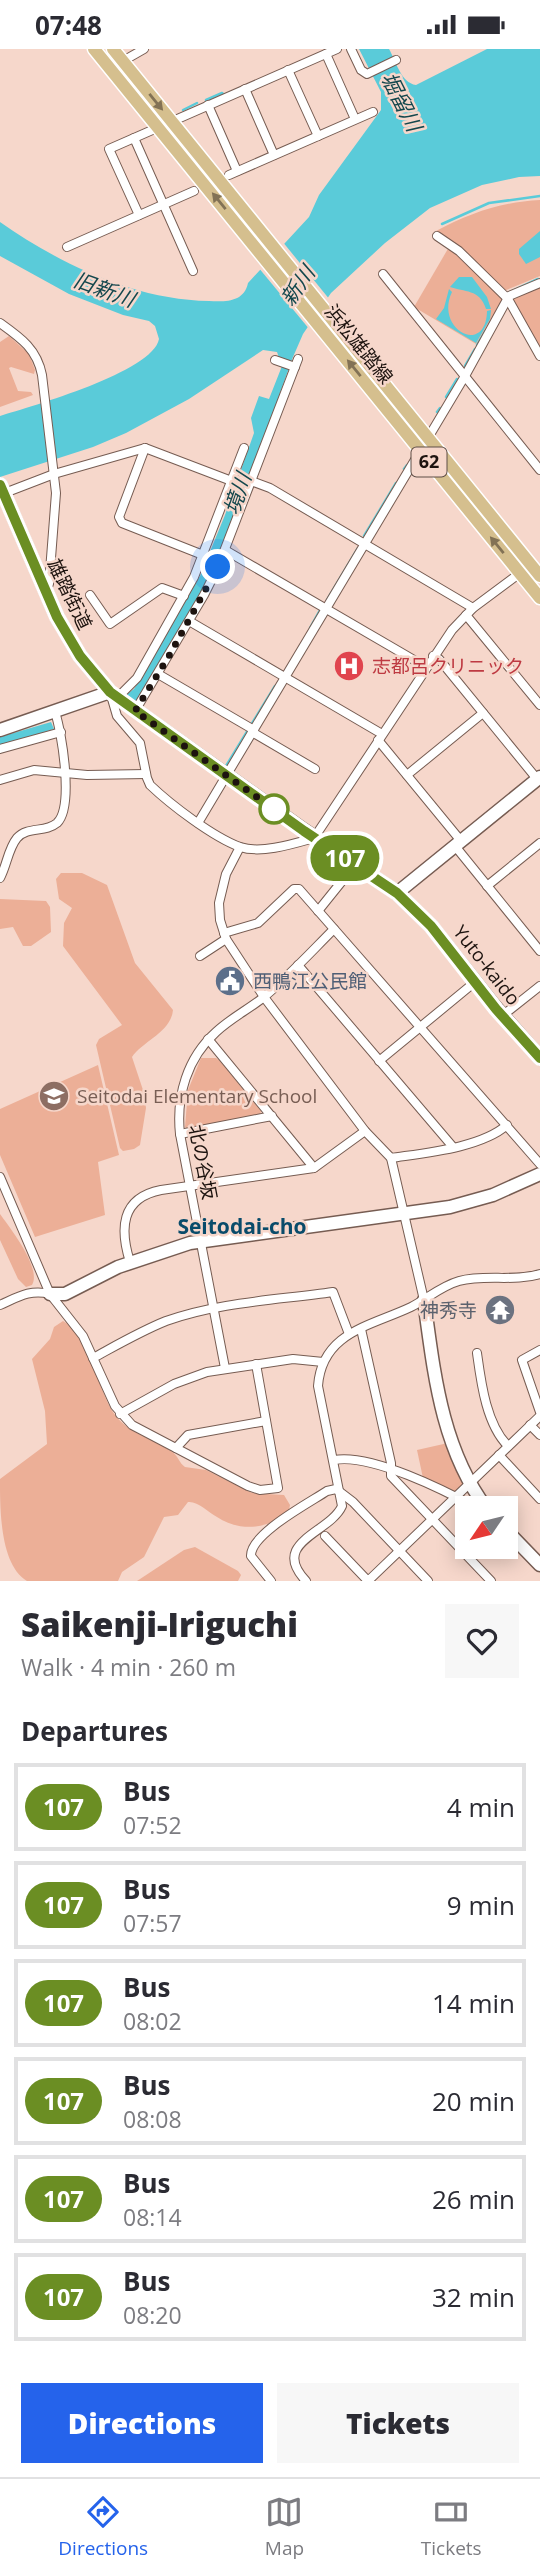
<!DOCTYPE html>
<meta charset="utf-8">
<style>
body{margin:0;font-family:"Open Sans","Noto Sans JP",sans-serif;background:#f7f7f7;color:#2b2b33;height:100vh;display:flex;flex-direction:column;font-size:26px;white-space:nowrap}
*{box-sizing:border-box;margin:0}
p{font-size:23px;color:#7c7c81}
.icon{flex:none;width:38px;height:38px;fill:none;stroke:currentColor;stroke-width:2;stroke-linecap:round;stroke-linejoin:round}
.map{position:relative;height:1532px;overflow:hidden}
.panel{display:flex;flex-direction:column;background:#fff;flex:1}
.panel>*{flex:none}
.badge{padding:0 14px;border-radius:23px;font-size:24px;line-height:46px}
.needle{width:46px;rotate:235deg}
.tools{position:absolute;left:455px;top:1447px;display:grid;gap:14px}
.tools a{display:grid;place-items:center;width:63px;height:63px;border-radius:0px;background:#fff;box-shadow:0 4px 18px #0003;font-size:35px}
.you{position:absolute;width:35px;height:35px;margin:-18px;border:5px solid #fff;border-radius:50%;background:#1a73e8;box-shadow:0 0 0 10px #1a73e833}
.map>.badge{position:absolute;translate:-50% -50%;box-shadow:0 0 0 4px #fff}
h2{padding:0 21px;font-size:26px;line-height:63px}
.round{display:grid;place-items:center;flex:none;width:74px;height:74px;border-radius:0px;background:#f7f7f7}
.headline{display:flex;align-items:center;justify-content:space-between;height:119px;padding:0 21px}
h1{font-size:33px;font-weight:800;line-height:52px}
.action{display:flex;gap:14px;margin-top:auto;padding:14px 21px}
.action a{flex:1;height:80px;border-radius:0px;background:#2563eb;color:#fff;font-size:28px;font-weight:800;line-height:80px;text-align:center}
.action a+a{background:#f7f7f7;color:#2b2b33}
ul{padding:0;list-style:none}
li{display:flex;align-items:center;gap:21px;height:88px;margin:0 14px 10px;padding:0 7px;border:4px solid #e1e1e2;border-radius:0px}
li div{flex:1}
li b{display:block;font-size:26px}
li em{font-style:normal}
li .badge{min-width:77px;font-weight:700;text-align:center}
.status{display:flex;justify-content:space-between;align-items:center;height:49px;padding:0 35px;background:#fff;direction:ltr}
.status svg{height:19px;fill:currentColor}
.tab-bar{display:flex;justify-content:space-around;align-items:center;height:98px;border-top:2px solid #e1e1e2;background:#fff;font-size:19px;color:#7c7c81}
.tab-bar a{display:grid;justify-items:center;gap:4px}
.tab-bar .active{color:#2563eb}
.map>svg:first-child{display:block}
</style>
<div class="status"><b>07:48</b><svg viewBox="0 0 49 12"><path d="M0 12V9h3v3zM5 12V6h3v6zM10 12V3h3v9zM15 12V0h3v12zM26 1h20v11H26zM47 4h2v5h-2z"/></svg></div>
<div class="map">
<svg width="540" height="1532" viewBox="0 0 540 1532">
<rect width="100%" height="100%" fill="#f6d7cb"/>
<!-- green -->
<g fill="#ecaf97">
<path d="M540 151V227L504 242 461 199 436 182C470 164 501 153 540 151Z"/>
<polygon points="449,198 503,250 476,295 414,258"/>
<polygon points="540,238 540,300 511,250"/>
<polygon points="9,287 29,305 35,321 34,325 11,318 9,319 18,342 31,343 33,346 0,358 0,293"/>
<path d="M61 824H82L107 836 135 914 173 961C171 983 143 992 132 1008L144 1044 146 1059 140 1096 134 1100 123 1102 120 1099 96 996 99 990 122 976 63 897 64 874 72 859 59 850 56 830Z"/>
<polygon points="0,850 46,852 50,858 51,883 31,897 23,897 13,878 0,880"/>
<polygon points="201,1009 216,1009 220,1012 261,1062 260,1066 188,1080 185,1078 188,1041"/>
<polygon points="98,1016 119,1106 98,1113 105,1166 35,1188 0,1106 0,1060"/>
<path d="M0 1165C10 1179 42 1219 32 1236L26 1238 18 1230 0 1191Z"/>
<path d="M63 1272C84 1283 99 1337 110 1358 123 1383 149 1388 171 1402 178 1406 179 1414 185 1418L206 1421 252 1444 284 1446 290 1456 289 1461C269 1481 240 1483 217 1468 208 1463 198 1452 188 1453L178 1466 164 1468 144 1508 122 1523 118 1532H27C0 1516 0 1461 0 1430L47 1395 45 1362 32 1310 50 1290 54 1278Z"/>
<polygon points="448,1394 465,1434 455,1443 423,1429 417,1401"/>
<polygon points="195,1498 238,1522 241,1526 238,1532 137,1532 184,1501"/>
</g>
<!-- water -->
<g fill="#5acbd9">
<path d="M359 0H389C396 12 401 34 416 36L487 0H540V127L519 128 482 136 430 159 385 194 331 244 303 285 293 308 250 427 209 531 138 651 133 653 124 647 134 640 200 527 225 466 254 384 251 369 259 347 269 350 282 317 277 303 263 301 189 350 126 384 93 398 0 428V367C32 357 153 323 159 290L155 277 149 272 123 266 69 245 0 207V173C60 215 135 251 209 252 226 253 244 253 248 234L309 168 319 146 381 61V43Z"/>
<polygon points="540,182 540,208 526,215 519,205 519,200"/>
<path d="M459 228H472L487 248 491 260H486C480 240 464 243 450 238Z"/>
<path d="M449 240 452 243C434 280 486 308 487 262L491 261 490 270 476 294 436 270 444 259Z"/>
<polygon points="51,673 54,680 0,697 0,688"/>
</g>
<!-- pier -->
<polygon fill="#f6d7cb" points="282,192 330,251 310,281 258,218"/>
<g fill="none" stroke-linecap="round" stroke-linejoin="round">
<!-- stream -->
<g stroke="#5acbd9" stroke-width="2.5">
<polyline points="206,51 222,44 224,46"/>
<polyline points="183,61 197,54"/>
<polyline points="442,175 489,154 540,147"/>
<polyline points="508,244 538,230"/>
<polyline points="477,296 486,281"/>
<polyline points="465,317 475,300"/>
<polyline points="446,348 457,330"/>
<polyline points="437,363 440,359"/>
<polyline points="404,420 407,416"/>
<polyline points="364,487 396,434"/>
<polyline points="327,551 358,499"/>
<polyline points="310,579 320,561"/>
<polyline points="251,676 275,637"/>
<polyline points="226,717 248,681"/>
</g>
<!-- street casing -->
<g stroke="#765c52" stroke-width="10">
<g id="street">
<polyline points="351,0 361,21 367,25 396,11"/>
<polyline points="326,5 355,70"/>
<polyline points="123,12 144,0"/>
<polyline points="288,21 318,87"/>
<polyline points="245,40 274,106"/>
<polyline points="208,56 237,122"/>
<polyline points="134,89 193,222"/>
<polyline points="229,126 373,63"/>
<polyline points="139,166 109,100 337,0"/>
<polyline points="437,187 459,202 508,250 540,307"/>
<polyline points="67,198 194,142"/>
<polyline points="383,225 540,421"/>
<path d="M0 274C21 289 37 300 42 326L56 444 49 535 43 538"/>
<polyline points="275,311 295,318"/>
<polyline points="145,399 119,468 122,474 203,506"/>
<polyline points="2,445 54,425 145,399 229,431 251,432 270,439 473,559"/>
<polyline points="225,501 426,618"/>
<polyline points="90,546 110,575 162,539 184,547"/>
<polyline points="466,566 540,656"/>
<polyline points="189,572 382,685"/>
<polyline points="433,607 439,610 537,730"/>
<polyline points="158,625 254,681"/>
<path d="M110 643 117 667 140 694 147 729 150 736C171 756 213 788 240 798 261 805 293 795 314 789L452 581 473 559 520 524"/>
<polyline points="117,649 137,629 194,528 244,399"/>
<polyline points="135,662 204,546 218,518 298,310"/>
<polyline points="252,683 315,720"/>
<polyline points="378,691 461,792"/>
<polyline points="0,700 61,683"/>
<polyline points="407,726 483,664"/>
<polyline points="0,731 34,721 87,726 146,725"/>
<polyline points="198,774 465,327 509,247 540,234"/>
<polyline points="455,797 540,902"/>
<polyline points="240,798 226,825 219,854 220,871 226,890 264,948 365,1082 391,1109 424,1251"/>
<path d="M0 829C7 816 8 800 17 789 28 777 45 784 57 774 74 758 62 684 55 663"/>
<polyline points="487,837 540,794"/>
<polyline points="318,862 355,816"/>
<polyline points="224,884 258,874 294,840 299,840 540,1115"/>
<polyline points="200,907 226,890"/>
<polyline points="298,916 453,1098"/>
<polyline points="502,967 540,937"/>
<polyline points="208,990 314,1119"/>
<polyline points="379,1012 475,933"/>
<polyline points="180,1085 272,1067"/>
<path d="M391 1109C424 1104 481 1099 507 1076"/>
<polyline points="0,1128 50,1245 83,1287 115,1357 132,1376 248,1437 260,1441 278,1439 256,1315"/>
<path d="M130 1213C120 1181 120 1149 161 1141L314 1119 365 1082"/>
<path d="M0 1256C18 1248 30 1240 50 1245"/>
<polyline points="361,1280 391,1414 391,1427 491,1532"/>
<polyline points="540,1301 522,1311 540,1363"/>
<path d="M477 1304C481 1333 486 1375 508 1397"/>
<path d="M93 1309C117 1296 141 1282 166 1272 219 1253 278 1251 333 1243L349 1285"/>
<path d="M225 1319 180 1085C176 1047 187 1009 216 983 231 969 249 960 264 948 289 927 311 903 334 880"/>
<polyline points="120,1365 174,1335 207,1323 293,1310 323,1313"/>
<polyline points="530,1376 540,1386"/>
<polyline points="176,1399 188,1386 266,1372"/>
<polyline points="499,1406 540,1450"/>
<path d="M334 1411C371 1404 446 1442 479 1460"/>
<polyline points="325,1487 368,1532 540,1367"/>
<path d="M271 1532 251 1507C250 1485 309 1454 327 1442L336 1440 353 1453 428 1532"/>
<path d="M306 1532C269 1493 330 1484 342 1457L318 1337C322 1283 371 1277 411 1258 427 1250 441 1237 459 1232 485 1225 514 1233 540 1225"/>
</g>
</g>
<!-- secondary casing -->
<g stroke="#765c52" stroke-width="15">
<g id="secondary">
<polyline points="0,436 57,568 80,607 110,643 304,781 397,844 431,877 492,954 540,1009"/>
<polyline points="0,681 110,643"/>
<polyline points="397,844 540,728"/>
<polyline points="50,1245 65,1245 118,1218 190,1194 450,1158 493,1146 540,1125"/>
<path d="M424 1251C434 1323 441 1399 487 1460"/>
<polyline points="506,1481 540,1516"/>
</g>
</g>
<!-- primary casing -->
<g stroke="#fff" stroke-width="15">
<g id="primary">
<polyline points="94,0 540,549"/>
<polyline points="113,0 540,527"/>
</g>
</g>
<!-- street -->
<use href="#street" stroke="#fff" stroke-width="8"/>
<!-- secondary -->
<use href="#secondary" stroke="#fff" stroke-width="12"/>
<!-- primary -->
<use href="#primary" stroke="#d5bf8e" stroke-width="12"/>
</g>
<!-- one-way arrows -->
<defs><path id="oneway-solid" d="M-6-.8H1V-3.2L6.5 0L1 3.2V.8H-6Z" transform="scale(1.75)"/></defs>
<g fill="#827255">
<use href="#oneway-solid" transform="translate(156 53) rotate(51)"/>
<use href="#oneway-solid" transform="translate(219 152) rotate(-129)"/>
<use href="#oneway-solid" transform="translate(354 319) rotate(-129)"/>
<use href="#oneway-solid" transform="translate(497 496) rotate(-129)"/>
</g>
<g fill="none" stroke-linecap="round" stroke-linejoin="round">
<!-- line casing -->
<g stroke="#fff" stroke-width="16">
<polyline id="line" points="0,436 57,568 80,607 110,643 304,782 397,844 431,877 496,960 540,1009"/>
</g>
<!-- line -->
<use href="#line" stroke="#6b8e23" stroke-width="10"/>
<!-- walk -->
<polyline stroke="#1d130f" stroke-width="7" stroke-dasharray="0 12.6" points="218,518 169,607 135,662 274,760"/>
</g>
<!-- icons -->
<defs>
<g id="hospital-disc" transform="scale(1.575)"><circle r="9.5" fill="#e0444e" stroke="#f6d7cb"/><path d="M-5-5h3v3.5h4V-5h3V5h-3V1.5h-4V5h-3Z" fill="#fff"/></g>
<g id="civic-disc" transform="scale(1.575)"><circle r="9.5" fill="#5c6f8a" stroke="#f6d7cb"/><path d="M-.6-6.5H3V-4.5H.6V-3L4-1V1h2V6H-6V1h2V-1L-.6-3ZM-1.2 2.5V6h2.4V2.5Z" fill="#fff"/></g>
<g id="school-disc" transform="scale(1.575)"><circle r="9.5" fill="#8d6e63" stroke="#f6d7cb"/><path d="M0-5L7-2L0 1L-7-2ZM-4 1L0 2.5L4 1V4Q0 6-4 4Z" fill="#fff"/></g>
<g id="temple-disc" transform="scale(1.575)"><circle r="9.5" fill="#6b7280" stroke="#f6d7cb"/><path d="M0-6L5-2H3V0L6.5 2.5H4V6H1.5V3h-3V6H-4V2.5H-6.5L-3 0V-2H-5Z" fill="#fff"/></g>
</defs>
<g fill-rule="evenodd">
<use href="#hospital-disc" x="349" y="617"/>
<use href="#civic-disc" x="230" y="932"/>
<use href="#school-disc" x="54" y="1047"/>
<use href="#temple-disc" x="500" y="1261"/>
</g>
<!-- markers -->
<circle fill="#fff" stroke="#6b8e23" stroke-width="3.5" cx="274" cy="760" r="14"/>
<g text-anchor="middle" stroke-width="5" stroke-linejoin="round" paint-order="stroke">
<!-- shield labels -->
<rect fill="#f6d7cb" stroke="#5e4e47" stroke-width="2" x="411.5" y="398.5" width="35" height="29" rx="5"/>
<g font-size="18" font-weight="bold" fill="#1d130f">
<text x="429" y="419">62</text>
</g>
<!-- street labels -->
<g font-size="19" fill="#1d130f" stroke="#f6d7cb">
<text transform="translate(359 295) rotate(51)" y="7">浜松雄踏線</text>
<text transform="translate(70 545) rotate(64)" y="7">雄踏街道</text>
<text transform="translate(487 916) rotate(52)" y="7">Yuto-kaido</text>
<text transform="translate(203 1113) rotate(79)" y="7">北の谷坂</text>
</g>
<!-- health labels -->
<g font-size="19" fill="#be3a42" stroke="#f6d7cb" text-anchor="start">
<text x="372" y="624">志都呂クリニック</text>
</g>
<!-- service labels -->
<g font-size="19" fill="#4e5e75" stroke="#f6d7cb" text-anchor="start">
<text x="253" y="939">西鴨江公民館</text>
</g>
<!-- education labels -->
<g font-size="19" fill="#785e54" stroke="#f6d7cb" text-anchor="start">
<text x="77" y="1054">Seitodai Elementary School</text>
</g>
<!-- worship labels -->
<g font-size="19" fill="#5b616d" stroke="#f6d7cb" text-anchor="end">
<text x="477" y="1268">神秀寺</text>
</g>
<!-- water labels -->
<g font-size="21" font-style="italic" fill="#13474d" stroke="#f6d7cb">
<text transform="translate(401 53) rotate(63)" y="7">堀留川</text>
<text transform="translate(298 237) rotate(-55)" y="7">新川</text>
<text transform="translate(104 241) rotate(20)" y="7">旧新川</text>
<text transform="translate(238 445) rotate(-71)" y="7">境川</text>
</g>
<!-- neighbourhood labels -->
<g font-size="21" font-weight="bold" fill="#094b6a" stroke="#f6d7cb">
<text x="242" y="1185">Seitodai-cho</text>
</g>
</g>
</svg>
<div class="tools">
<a><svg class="needle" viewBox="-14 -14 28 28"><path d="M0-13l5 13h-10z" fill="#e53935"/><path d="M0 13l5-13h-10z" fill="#7c7c81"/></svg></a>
</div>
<div class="you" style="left:218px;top:518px"></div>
<b class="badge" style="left:345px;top:809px;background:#6b8e23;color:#fff">107</b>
</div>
<section class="panel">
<div class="headline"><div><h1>Saikenji-Iriguchi</h1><p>Walk · 4 min · 260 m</p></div><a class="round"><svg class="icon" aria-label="heart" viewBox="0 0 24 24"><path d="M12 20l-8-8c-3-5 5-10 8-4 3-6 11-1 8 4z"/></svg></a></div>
<h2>Departures</h2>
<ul>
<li><span class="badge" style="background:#6b8e23;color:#fff">107</span><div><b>Bus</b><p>07:52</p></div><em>4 min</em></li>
<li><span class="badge" style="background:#6b8e23;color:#fff">107</span><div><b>Bus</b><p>07:57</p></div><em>9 min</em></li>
<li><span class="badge" style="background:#6b8e23;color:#fff">107</span><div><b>Bus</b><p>08:02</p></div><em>14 min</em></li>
<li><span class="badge" style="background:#6b8e23;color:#fff">107</span><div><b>Bus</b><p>08:08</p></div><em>20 min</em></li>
<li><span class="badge" style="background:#6b8e23;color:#fff">107</span><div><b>Bus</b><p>08:14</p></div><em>26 min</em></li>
<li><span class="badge" style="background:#6b8e23;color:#fff">107</span><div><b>Bus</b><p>08:20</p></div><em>32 min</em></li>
</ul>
<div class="action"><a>Directions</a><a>Tickets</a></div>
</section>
<nav class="tab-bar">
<a class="active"><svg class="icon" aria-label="directions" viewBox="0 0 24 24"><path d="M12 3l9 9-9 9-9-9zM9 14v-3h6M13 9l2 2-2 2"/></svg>Directions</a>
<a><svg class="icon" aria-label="map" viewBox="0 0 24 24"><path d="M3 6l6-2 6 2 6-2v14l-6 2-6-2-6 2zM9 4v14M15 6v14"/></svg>Map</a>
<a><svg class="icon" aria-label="tickets" viewBox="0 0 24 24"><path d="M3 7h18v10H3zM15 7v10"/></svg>Tickets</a>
</nav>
